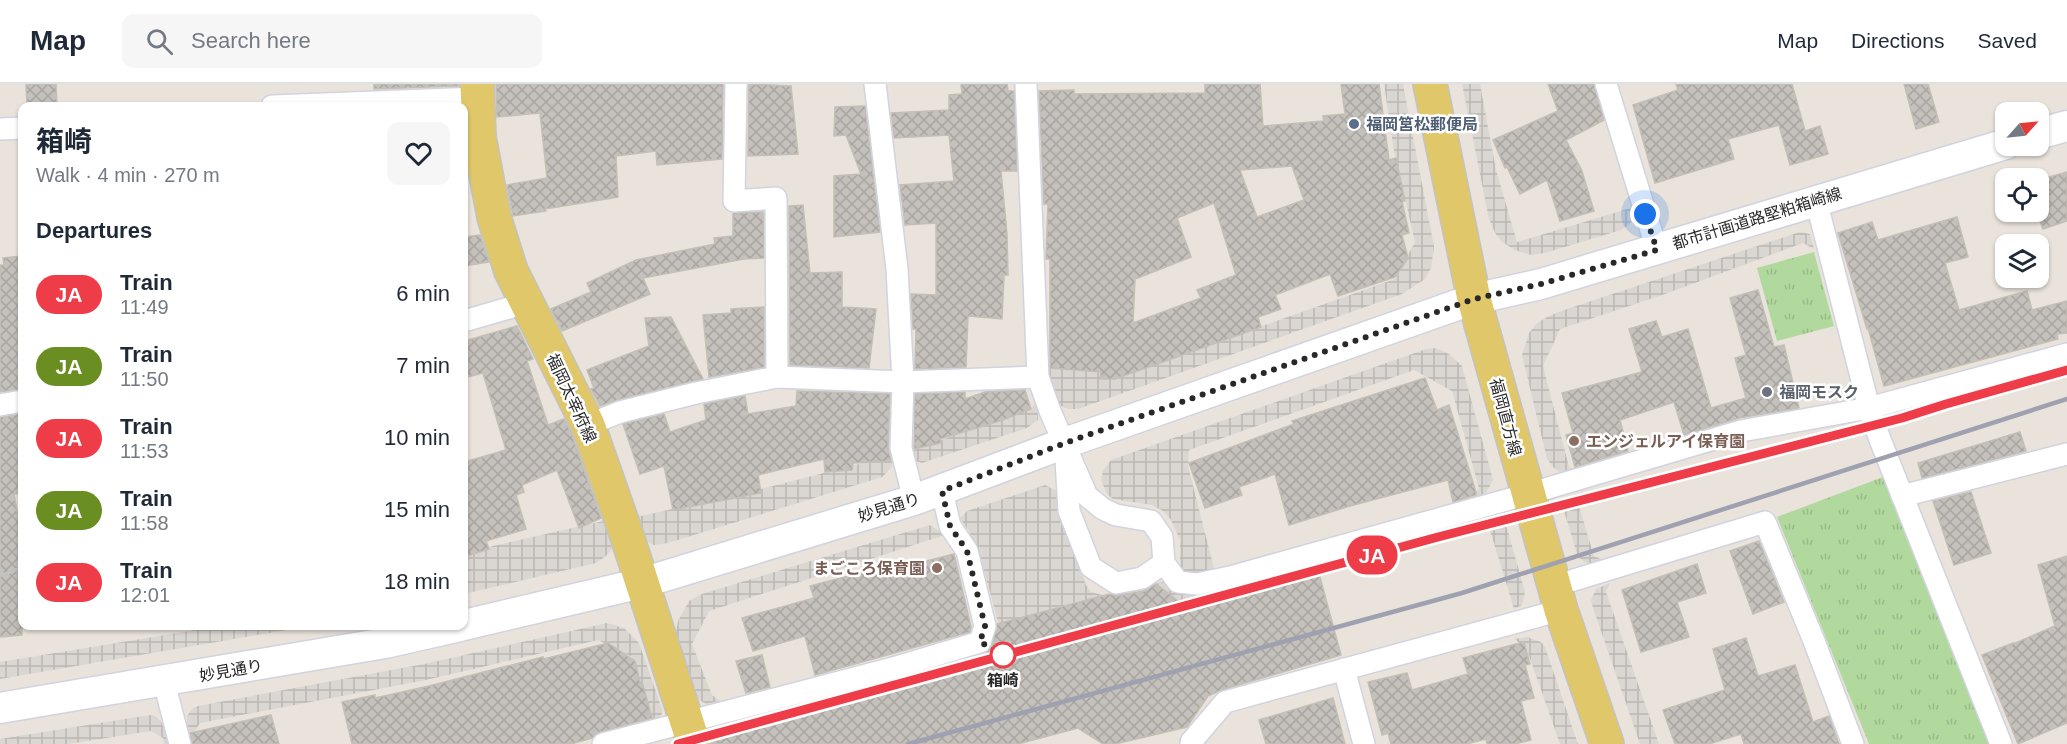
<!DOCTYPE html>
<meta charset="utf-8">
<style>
body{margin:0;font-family:Helvetica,"Noto Sans JP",sans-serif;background:#f6f6f7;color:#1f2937;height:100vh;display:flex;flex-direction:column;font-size:22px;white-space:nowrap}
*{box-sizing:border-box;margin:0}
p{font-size:20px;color:#747a83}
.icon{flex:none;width:33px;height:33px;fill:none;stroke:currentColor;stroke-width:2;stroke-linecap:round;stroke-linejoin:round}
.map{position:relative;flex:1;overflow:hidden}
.sheet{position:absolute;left:18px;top:18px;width:450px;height:528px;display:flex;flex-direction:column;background:#fff;border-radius:12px;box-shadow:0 2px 4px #0004}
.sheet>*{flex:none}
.badge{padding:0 12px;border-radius:20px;font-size:21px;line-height:39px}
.needle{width:39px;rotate:63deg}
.buttons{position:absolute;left:1995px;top:18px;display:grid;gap:12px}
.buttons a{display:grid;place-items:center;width:54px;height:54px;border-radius:12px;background:#fff;box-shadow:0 2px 4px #0004;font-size:30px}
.you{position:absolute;width:30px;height:30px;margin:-15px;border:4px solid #fff;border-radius:50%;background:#1a73e8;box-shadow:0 0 0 9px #1a73e833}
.map>.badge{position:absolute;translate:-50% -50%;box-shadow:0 0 0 3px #fff}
h2{padding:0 18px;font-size:22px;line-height:54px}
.round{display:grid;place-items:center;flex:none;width:63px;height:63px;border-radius:12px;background:#f6f6f7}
.head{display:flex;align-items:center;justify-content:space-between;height:102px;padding:0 18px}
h1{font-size:28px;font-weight:700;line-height:45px}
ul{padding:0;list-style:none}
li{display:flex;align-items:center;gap:18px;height:72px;padding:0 18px}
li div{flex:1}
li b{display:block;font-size:22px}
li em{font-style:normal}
li .badge{min-width:66px;font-weight:700;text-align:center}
header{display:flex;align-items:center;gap:36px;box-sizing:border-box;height:84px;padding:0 30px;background:#fff;border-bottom:2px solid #e0e1e3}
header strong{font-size:28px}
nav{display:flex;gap:33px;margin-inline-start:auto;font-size:21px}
.search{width:420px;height:54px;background:#f6f6f7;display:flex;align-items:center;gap:15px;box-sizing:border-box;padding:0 21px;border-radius:12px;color:#747a83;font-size:22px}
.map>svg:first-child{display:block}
</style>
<header>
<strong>Map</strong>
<div class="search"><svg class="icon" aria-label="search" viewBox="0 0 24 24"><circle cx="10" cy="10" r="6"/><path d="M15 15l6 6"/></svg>Search here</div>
<nav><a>Map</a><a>Directions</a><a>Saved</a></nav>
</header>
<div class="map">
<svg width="2067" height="660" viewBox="0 0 2067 660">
<defs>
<pattern id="grass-tufts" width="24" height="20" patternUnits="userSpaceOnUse" patternTransform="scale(1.5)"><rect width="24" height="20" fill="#b1d99e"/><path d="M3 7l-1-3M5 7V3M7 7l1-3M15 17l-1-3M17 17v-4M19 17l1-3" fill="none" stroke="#98ba88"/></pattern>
<pattern id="plaza-grid" width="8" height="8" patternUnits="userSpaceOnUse" patternTransform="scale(1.5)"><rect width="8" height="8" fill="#dad6d2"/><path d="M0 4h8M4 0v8" fill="none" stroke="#bbb8b4"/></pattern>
<pattern id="building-cross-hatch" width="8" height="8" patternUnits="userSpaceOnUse" patternTransform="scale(1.5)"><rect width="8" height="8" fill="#c4c0bb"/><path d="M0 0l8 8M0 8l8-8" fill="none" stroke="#a8a5a1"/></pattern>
</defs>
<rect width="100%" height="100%" fill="#e9e3db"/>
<!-- grass -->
<g fill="url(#grass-tufts)">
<polygon points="1814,168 1834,242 1777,257 1757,184"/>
<polygon points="1883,393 1991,660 1869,660 1777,433"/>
</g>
<!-- plaza -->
<g fill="url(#plaza-grid)">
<polygon points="1384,0 1403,0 1434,163 1431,184 1425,195 1402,210 1078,325 1068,325 1061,322 1057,316 1045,278 1053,284 1124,291 1395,195 1415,158 1394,67"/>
<polygon points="1462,0 1480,0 1496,86 1517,158 1634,123 1635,129 1630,140 1621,146 1545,169 1531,171 1515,166 1502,158 1495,149 1489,135"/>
<polygon points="1800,148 1810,150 1814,165 1803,159 1665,210 1560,245 1543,282 1569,383 1577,387 1562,390 1554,384 1547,375 1522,271 1529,249 1537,239 1551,231 1567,225"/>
<polygon points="1436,264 1449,270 1462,282 1493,396 1486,409 1473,414 1479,404 1452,307 1414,286 1189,366 1188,382 1215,488 1207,491 1185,490 1180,483 1180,456 1171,436 1163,427 1152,421 1113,415 1107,410 1101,396 1103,387 1111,376 1426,265"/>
<polygon points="1037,316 1038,336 1027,344 922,379 913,376 909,364 914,366 1032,323"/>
<polygon points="893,367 892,383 882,393 668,459 654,461 644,456 634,431 641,432 765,404 890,372"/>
<polygon points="1045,401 1059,408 1065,440 1086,501 1091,508 1106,512 1167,497 1219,501 1220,507 990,567 995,561 999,542 984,486 969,447 960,434 967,427"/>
<polygon points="1583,407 1578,419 1594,472 1605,477 1589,481 1578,473 1564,427 1570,416"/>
<polygon points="1494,432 1503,437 1507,444 1525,508 1522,521 1514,525 1489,443 1480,434"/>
<polygon points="608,436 614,456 613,464 606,472 596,479 464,510 464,471 493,462"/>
<polygon points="930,441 945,451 709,527 692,560 712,611 720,617 706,620 698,615 676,549 678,537 689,517 702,510"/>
<polygon points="1610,499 1606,508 1659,660 1640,660 1593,524 1591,516 1596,505"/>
<polygon points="607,539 624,544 639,559 662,625 662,630 658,634 645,637 650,628 632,573 598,556 426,596 200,639 194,648 197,660 191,660 187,642 187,632 193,624 198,622 424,580"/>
<polygon points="220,542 310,542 0,595 0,578"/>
<polygon points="1527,553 1541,558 1545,563 1578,660 1560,660 1526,563 1514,555"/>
<polygon points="150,631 155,632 161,637 169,660 164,660 163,654 151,647 68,660 0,660 0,655"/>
</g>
<!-- building -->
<g fill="url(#building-cross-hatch)" stroke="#c4bfb5" stroke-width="1.5" fill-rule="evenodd">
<polygon points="26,0 56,0 57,22 27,22"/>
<polygon points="374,0 458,0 458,2 374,5"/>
<polygon points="496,0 723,0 722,75 657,81 656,67 616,72 618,113 545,125 546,127 513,132 507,101 547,94 540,29 497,33"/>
<polygon points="749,0 791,2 798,70 748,72"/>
<polygon points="961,0 1007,0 1008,7 1014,7 1017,87 1001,87 1007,150 1008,191 1004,191 1002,235 968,232 966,283 915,285 916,245 913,245 911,210 936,211 936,139 905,141 900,101 954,97 949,51 894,54 891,29 949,26 949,11 962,10"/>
<path d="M1205 0H1260L1263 42 1324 37 1323 32 1345 30 1341 0H1379L1389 76 1396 74 1405 117H1402L1409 149 1402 151 1408 174 1395 193 1338 212 1330 190 1275 211 1281 225 1258 233 1261 243 1115 295H1100L1101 288 1050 284V175H1046L1048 120H1044L1039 7 1074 6V10L1205 9ZM1292 82 1304 116 1257 133 1240 86ZM1214 119 1236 191 1197 206 1201 214 1133 239 1135 195 1191 173 1177 134Z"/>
<polygon points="1548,0 1594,0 1604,36 1566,56 1582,87 1594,127 1560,137 1547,96 1520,110 1507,83 1505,84 1493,56 1558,27"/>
<polygon points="1676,0 1792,0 1805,47 1820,42 1828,70 1790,81 1779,41 1728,55 1734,75 1655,99 1633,21 1678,6"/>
<polygon points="1904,0 1928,0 1939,38 1916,45"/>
<polygon points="865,22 880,148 834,153 834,92 861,90 846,51 834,52 835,23"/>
<polygon points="2067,88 2067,137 2043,145 2038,132 2038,96"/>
<polygon points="803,121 810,189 842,188 842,223 876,225 869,284 790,281 789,122"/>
<polygon points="763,128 764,174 744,175 643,194 650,210 562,247 551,225 591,208 587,199 636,176 715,160 714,154 733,152 733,129"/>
<polygon points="1957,133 1968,173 1945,179 1959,226 2027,207 2032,226 2067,217 2067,249 2057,250 2058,255 1884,302 1868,244 1867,245 1838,149 1872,138 1878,156"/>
<polygon points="480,151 489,178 464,182 464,153"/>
<polygon points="22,172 22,305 0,308 0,181 4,181 3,174"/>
<polygon points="1758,206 1774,263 1784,261 1799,324 1739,334 1684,351 1674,318 1620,336 1628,367 1575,383 1566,351 1573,349 1562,309 1642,288 1629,245 1656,237 1662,253 1688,245 1711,324 1746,314 1735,274 1746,271 1730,214"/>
<polygon points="764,223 764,283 709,293 703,231 731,229 731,225"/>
<polygon points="671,233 703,295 617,316 600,322 591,305 594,304 587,286 649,262 645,234"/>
<polygon points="517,242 533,275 527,277 548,341 564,335 571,348 601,434 579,444 557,386 522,401 524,408 516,411 526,445 486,457 489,465 464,473 464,378 506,366 483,289 464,294 464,257"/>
<polygon points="1425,294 1437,326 1449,321 1476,408 1476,411 1453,418 1448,396 1350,422 1289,441 1275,390 1239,403 1242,411 1205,424 1189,379 1294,340 1292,337"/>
<polygon points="1025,306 1031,325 1000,337 940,355 941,359 914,365 915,310 965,308 965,315 985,308"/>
<polygon points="797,307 890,310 888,364 891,377 853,379 852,386 825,388 824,375 758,391 761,409 673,426 664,382 640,390 623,340 664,330 670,348 706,336 704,320 745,312 748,330 796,322"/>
<polygon points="22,330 22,409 14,410 22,456 22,551 0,553 0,333"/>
<polygon points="2020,348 2026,367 1922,394 1918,379"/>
<polygon points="1971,408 1991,469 1954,481 1933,417"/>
<polygon points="1759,457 1784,518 1753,530 1730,467"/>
<polygon points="954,470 971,543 970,548 815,591 805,552 753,567 742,534 814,514 810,502 887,482 888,487"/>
<polygon points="2067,472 2067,639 2018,660 1982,571 2013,559 2013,560 2055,542 2038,481"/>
<polygon points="1697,480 1706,509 1677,518 1689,553 1641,568 1622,506"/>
<polygon points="1317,482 1341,571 1221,606 1208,612 1187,643 1115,660 1103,660 1078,644 1018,660 712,660 711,651 754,639 752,634 777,628 778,632 822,619 821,616 984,570 992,562 997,540 1109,510 1118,512 1144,507 1156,500 1178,517 1233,505"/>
<polygon points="1746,554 1758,592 1795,581 1813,638 1829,632 1839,660 1744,660 1741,650 1709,660 1675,660 1663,626 1725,606 1713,565"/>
<polygon points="1524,558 1530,580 1525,581 1534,614 1521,617 1531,656 1514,660 1487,660 1486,655 1466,660 1391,660 1388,649 1382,651 1368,598 1407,589 1412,606 1468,590 1463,574"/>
<polygon points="608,559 635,577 641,602 643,601 652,634 600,648 592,654 571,660 352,660 342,618 375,611 375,614 429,602 543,573 544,575"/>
<polygon points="762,571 770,603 746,609 736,577"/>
<polygon points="1333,614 1345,660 1266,660 1259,636"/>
<polygon points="271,631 279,660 192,660 190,649"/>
</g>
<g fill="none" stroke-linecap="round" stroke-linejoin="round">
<!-- street casing -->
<g stroke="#d1d3df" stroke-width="24">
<g id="street">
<polyline points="736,0 734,117 776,114 777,293"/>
<polyline points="875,0 897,185 903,298 901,364 914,416"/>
<polyline points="1026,0 1038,293 1050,327 1087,412 1103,425 1116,431 1151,437 1162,453 1164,479 1142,494 1116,499 1091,483 1069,427 1065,359"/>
<polyline points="1606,0 1657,166"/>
<polyline points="272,22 478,14"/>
<polyline points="0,45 22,44"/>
<polyline points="1816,116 1869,324 1879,353 2001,660"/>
<polyline points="464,237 526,219"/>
<polyline points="0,321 22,317"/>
<polyline points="588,341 620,328 696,309 777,293 903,298 1038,293"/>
<polyline points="1902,412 2067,370"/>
<polyline points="1164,479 1178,498 1197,500 1230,493 1528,410 1741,347 1869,324 2067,270"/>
<polyline points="1554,502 1765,438 1814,557 1853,660"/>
<polyline points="1344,585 1364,660"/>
<polyline points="164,598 180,660"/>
<polyline points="1191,658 1225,618 1561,526"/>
<polyline points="603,660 893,584 980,558 985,542 967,467 950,442 942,407"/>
</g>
</g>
<!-- secondary casing -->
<g stroke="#d1d3df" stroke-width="33">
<g id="secondary">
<polyline points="2038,50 2067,42"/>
<polyline points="464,541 642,499 914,416 1065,359 1474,215 1541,200 2006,60"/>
<polyline points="0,624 385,559 460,542"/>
</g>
</g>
<!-- primary casing -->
<g stroke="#c3c3c3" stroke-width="36">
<g id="primary">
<polyline points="477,0 479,53 494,133 511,187 588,341 627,452 694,660"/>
<polyline points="1430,0 1474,215 1561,526 1607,660"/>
</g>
</g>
<!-- path -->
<polyline stroke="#c3c3c3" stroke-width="4" stroke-dasharray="4.5 3" stroke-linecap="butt" points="0,491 22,484"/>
<!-- street -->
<use href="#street" stroke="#fff" stroke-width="21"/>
<!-- secondary -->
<use href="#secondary" stroke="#fff" stroke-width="30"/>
<!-- primary -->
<use href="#primary" stroke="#dfc76a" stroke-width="33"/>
<!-- rail -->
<g stroke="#9fa1b0" stroke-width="4.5">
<polyline points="678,660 1438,453 1902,335 1946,320 2067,286"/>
<polyline points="908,660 1462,509 2067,315"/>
</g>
</g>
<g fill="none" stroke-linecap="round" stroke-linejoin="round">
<!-- line casing -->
<g stroke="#fff" stroke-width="14">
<polyline id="line" points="678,660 1438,453 1902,334 1946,320 2067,286"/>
</g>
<!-- line -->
<use href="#line" stroke="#ee3d49" stroke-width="9"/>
<!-- walk -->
<polyline stroke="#282828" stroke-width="6" stroke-dasharray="0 10.8" points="1003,571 980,558 985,542 967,467 950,442 942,407 1065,359 1474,215 1541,200 1657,166 1645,130"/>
</g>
<!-- markers -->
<circle fill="#5c6f8a" stroke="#fff" stroke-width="2" cx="1354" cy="40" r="6"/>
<circle fill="#6b7280" stroke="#fff" stroke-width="2" cx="1767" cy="308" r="6"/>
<g fill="#8d6e63" stroke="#fff" stroke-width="2">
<circle cx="1574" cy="357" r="6"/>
<circle cx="937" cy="484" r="6"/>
</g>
<circle fill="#fff" stroke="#ee3d49" stroke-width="3" cx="1003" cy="571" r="12"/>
<g text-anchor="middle" stroke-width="5" stroke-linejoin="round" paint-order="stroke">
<!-- service labels -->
<g font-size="16" font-weight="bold" fill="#4e5e75" stroke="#fff" text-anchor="start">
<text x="1366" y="46">福岡筥松郵便局</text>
</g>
<!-- street labels -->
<g font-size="16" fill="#282828" stroke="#fff">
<text transform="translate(1757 134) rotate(-17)" y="6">都市計画道路堅粕箱崎線</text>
<text transform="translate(572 314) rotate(65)" y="6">福岡太宰府線</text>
<text transform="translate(1506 333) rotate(75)" y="6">福岡直方線</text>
<text transform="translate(889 423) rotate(-17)" y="6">妙見通り</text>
<text transform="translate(231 586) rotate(-10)" y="6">妙見通り</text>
</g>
<!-- worship labels -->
<g font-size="16" font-weight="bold" fill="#5b616d" stroke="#fff" text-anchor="start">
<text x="1779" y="314">福岡モスク</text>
</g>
<!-- education labels -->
<g font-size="16" font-weight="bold" fill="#785e54" stroke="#fff" text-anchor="start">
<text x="1586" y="363">エンジェルアイ保育園</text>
<text x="925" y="490" text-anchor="end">まごころ保育園</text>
</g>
<!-- stop labels -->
<g font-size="16" font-weight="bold" fill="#282828" stroke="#fff">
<text x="1003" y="602">箱崎</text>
</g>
</g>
</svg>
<div class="buttons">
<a><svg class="needle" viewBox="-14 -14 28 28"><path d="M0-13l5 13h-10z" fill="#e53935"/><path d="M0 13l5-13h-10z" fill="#747a83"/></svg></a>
<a><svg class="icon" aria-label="locate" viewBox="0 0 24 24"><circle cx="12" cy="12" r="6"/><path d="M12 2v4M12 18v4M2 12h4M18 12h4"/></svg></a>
<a><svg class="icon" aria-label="layers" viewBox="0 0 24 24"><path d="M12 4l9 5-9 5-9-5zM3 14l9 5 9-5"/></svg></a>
</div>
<div class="you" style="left:1645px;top:130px"></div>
<b class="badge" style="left:1372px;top:471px;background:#ee3d49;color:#fff">JA</b>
<section class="sheet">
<div class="head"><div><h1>箱崎</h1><p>Walk · 4 min · 270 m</p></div><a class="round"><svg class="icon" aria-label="heart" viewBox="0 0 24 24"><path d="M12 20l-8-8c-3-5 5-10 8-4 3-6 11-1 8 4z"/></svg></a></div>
<h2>Departures</h2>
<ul>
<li><span class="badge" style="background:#ee3d49;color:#fff">JA</span><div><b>Train</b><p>11:49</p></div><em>6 min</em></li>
<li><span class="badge" style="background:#6b8e23;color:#fff">JA</span><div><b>Train</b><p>11:50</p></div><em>7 min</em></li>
<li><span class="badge" style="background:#ee3d49;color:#fff">JA</span><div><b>Train</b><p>11:53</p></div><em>10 min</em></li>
<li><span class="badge" style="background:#6b8e23;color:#fff">JA</span><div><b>Train</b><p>11:58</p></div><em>15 min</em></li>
<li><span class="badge" style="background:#ee3d49;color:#fff">JA</span><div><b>Train</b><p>12:01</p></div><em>18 min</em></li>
</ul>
</section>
</div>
